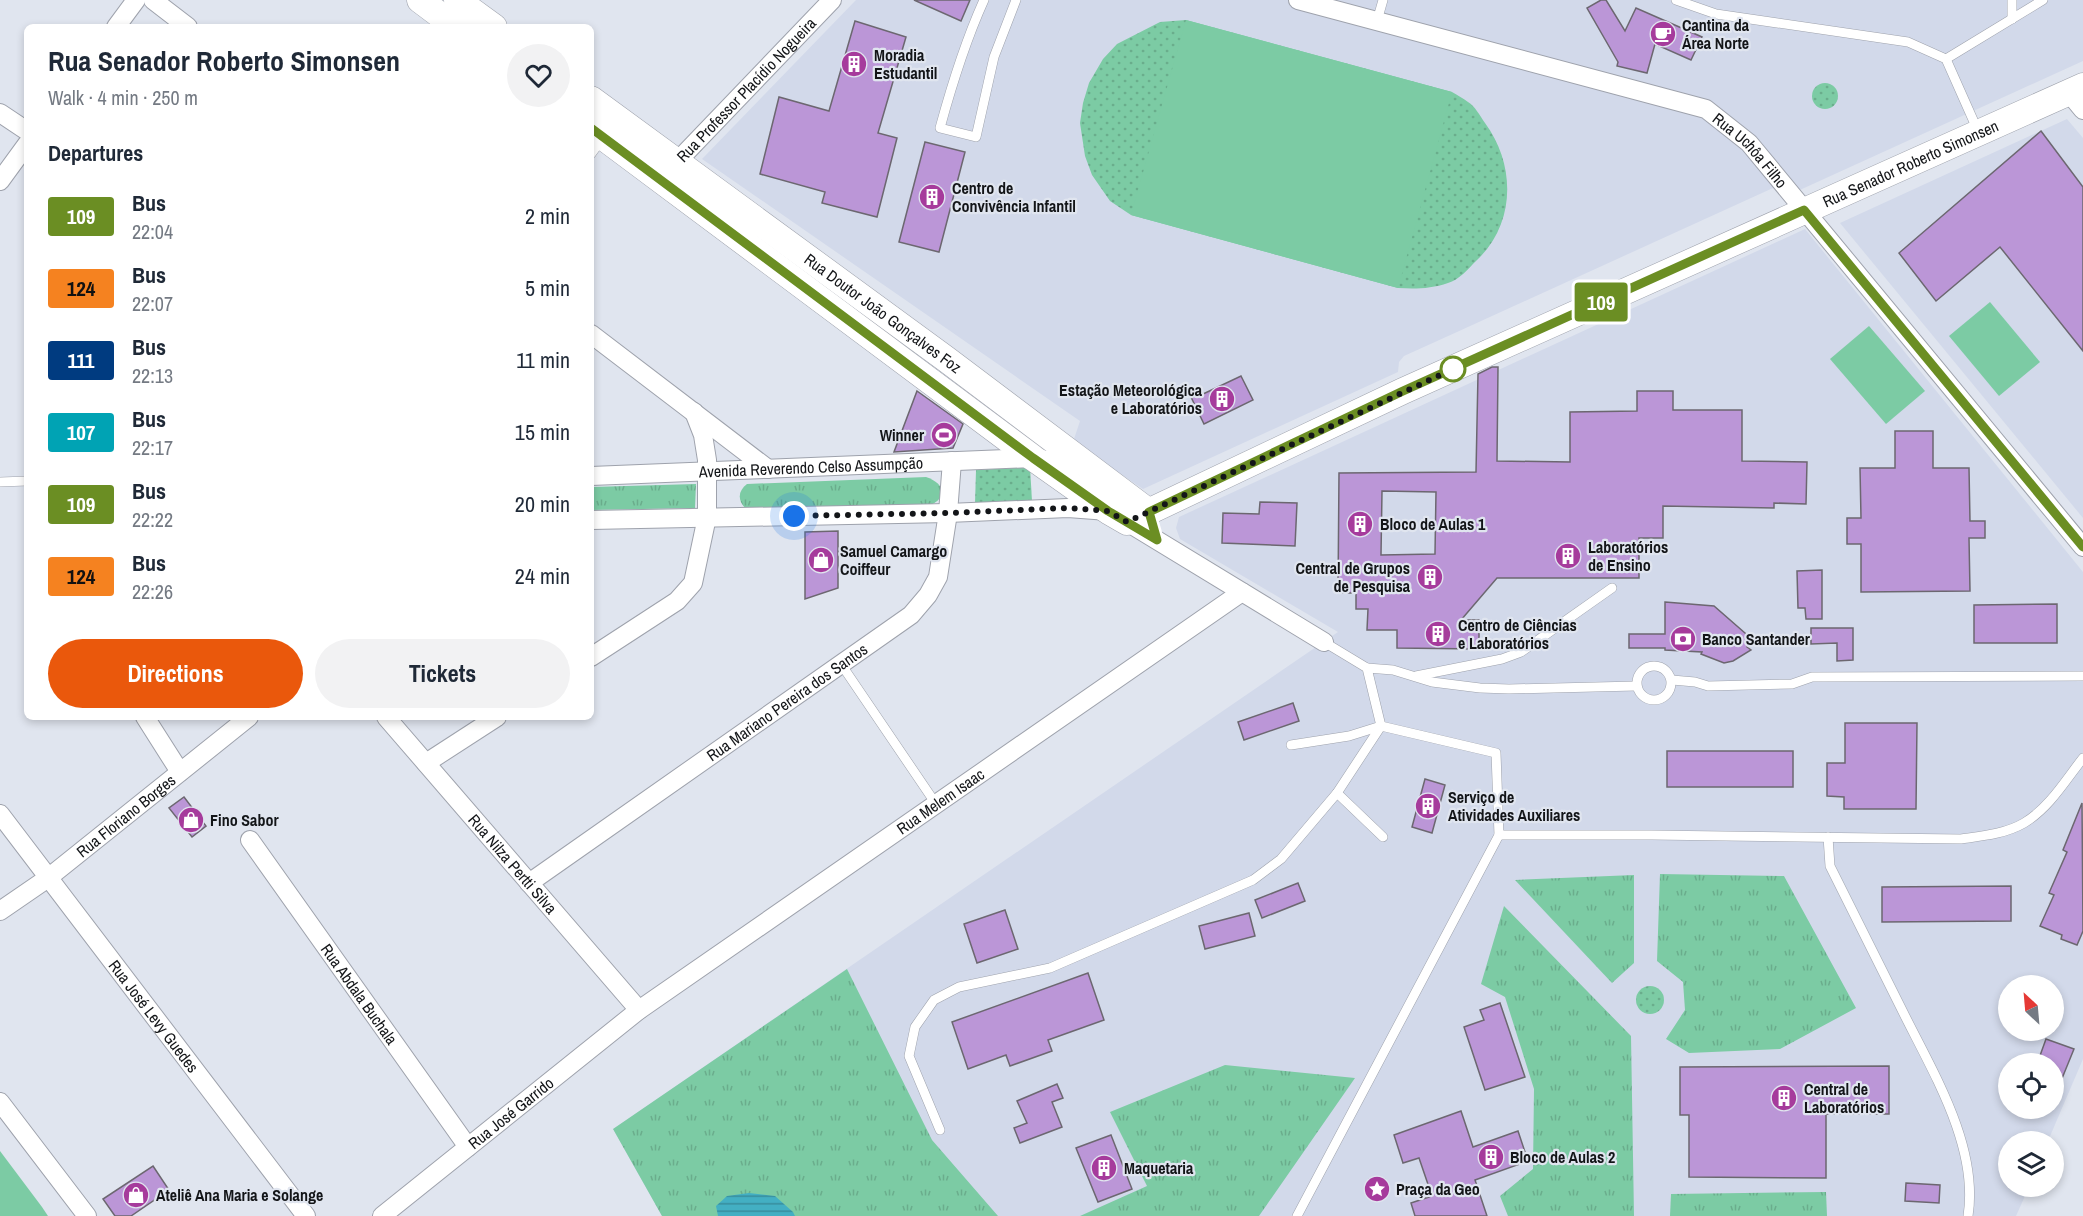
<!DOCTYPE html>
<meta charset="utf-8">
<style>
body{margin:0;font-family:"Archivo Narrow",sans-serif;background:#f2f2f3;color:#1f2937;height:100vh;display:flex;flex-direction:column;font-size:22px;white-space:nowrap}
*{box-sizing:border-box;margin:0}
p{font-size:20px;color:#747a83}
.icon{flex:none;width:33px;height:33px;fill:none;stroke:currentColor;stroke-width:2;stroke-linecap:round;stroke-linejoin:round}
.map{position:relative;flex:1;overflow:hidden}
.drawer{position:absolute;left:24px;top:24px;width:570px;height:696px;display:flex;flex-direction:column;background:#fff;border-radius:9px;box-shadow:0 3px 9px #0003}
.drawer>*{flex:none}
.badge{padding:0 12px;border-radius:4px;font-size:21px;line-height:39px}
.needle{width:39px;rotate:334deg}
.buttons{position:absolute;left:1998px;top:975px;display:grid;gap:12px}
.buttons a{display:grid;place-items:center;width:66px;height:66px;border-radius:50%;background:#fff;box-shadow:0 3px 9px #0003;font-size:30px}
.you{position:absolute;width:30px;height:30px;margin:-15px;border:4px solid #fff;border-radius:50%;background:#1a73e8;box-shadow:0 0 0 9px #1a73e833}
.map>.badge{position:absolute;translate:-50% -50%;box-shadow:0 0 0 3px #fff}
h2{padding:0 24px;font-size:22px;line-height:54px}
.round{display:grid;place-items:center;flex:none;width:63px;height:63px;border-radius:32px;background:#f2f2f3}
.overview{display:flex;align-items:center;justify-content:space-between;height:102px;padding:0 24px}
h1{font-size:28px;font-weight:700;line-height:45px}
.primary-button{display:flex;gap:12px;margin-top:auto;padding:12px 24px}
.primary-button a{flex:1;height:69px;border-radius:36px;background:#ea580c;color:#fff;font-size:24px;font-weight:700;line-height:69px;text-align:center}
.primary-button a+a{background:#f2f2f3;color:#1f2937}
ul{padding:0;list-style:none}
li{display:flex;align-items:center;gap:18px;height:72px;padding:0 24px}
li div{flex:1}
li b{display:block;font-size:22px}
li em{font-style:normal}
li .badge{min-width:66px;font-weight:700;text-align:center}
.map>svg:first-child{display:block}
</style>
<div class="map">
<svg width="2083" height="1216" viewBox="0 0 2083 1216">
<defs>
<pattern id="grass-dots" width="8" height="8" patternUnits="userSpaceOnUse" patternTransform="scale(1.5)"><rect width="8" height="8" fill="#7ccba4"/><path d="M2 2h.1M6 6h.1" fill="none" stroke="#6aad8c" stroke-width="1.8" stroke-linecap="round"/></pattern>
<pattern id="park-tufts" width="24" height="20" patternUnits="userSpaceOnUse" patternTransform="scale(1.5)"><rect width="24" height="20" fill="#7ccba4"/><path d="M3 7l-1-3M5 7V3M7 7l1-3M15 17l-1-3M17 17v-4M19 17l1-3" fill="none" stroke="#6aad8c"/></pattern>
<pattern id="water-rules" width="6" height="5" patternUnits="userSpaceOnUse" patternTransform="scale(1.5)"><rect width="6" height="5" fill="#43afc3"/><path d="M0 2.5h6" fill="none" stroke="#378d9d"/></pattern>
</defs>
<rect width="100%" height="100%" fill="#e0e5ef"/>
<!-- built -->
<g fill="#d2d9ea" fill-rule="evenodd">
<polygon points="856,0 2083,0 2083,61 1791,194 1773,188 1457,332 1404,356 1399,362 1398,372 1143,489 1073,442 1080,421 702,159"/>
<polygon points="2067,119 2083,138 2083,518 1840,223"/>
<path d="M1805 229 2083 572V1059L2048 1141 2008 1142V1186L2029 1187 2016 1216H662L613 1129 1338 632 1180 539 1176 528 1179 517ZM2008 986H2054V1030H2008ZM2008 1064H2054V1108H2008Z"/>
</g>
<!-- grass -->
<g fill="url(#grass-dots)">
<path d="M1186 20 1452 92C1457 95 1463 98 1468 102 1475 106 1480 116 1485 123 1516 165 1516 224 1476 261 1468 269 1459 280 1448 283 1431 289 1414 289 1398 288L1131 215 1110 201 1092 175 1085 156 1080 123 1083 103 1089 83 1103 59 1117 44 1160 22Z"/>
<circle cx="1825" cy="96" r="13"/>
<polygon points="1030,467 1032,501 975,504 976,470"/>
<circle cx="1650" cy="1000" r="14"/>
</g>
<!-- park -->
<g fill="url(#park-tufts)">
<path d="M926 477C944 483 949 497 930 505L746 509C737 500 738 491 747 484Z"/>
<polygon points="696,484 695,508 591,510 591,487"/>
<polygon points="1660,874 1784,876 1856,1008 1780,1049 1689,1053 1666,1039 1685,1010 1683,982 1657,961"/>
<polygon points="1634,875 1634,963 1612,983 1515,880"/>
<polygon points="1504,906 1631,1036 1634,1216 1508,1216 1500,1196 1533,1169 1534,1089 1505,997 1481,984"/>
<polygon points="847,969 932,1140 998,1216 662,1216 613,1129"/>
<polygon points="1225,1065 1355,1078 1259,1216 1080,1216 1147,1186 1110,1112"/>
<polygon points="1826,1192 1827,1216 1670,1216 1671,1194"/>
</g>
<!-- pitch -->
<g fill="#7ccba4">
<polygon points="1186,20 1452,92 1398,288 1131,215"/>
<polygon points="1990,302 2040,362 1999,396 1949,336"/>
<polygon points="1869,326 1925,391 1886,424 1830,359"/>
<polygon points="0,1151 42,1207 48,1216 0,1216"/>
</g>
<!-- water -->
<polygon fill="url(#water-rules)" points="749,1193 775,1196 793,1212 795,1216 718,1216 716,1206 727,1196"/>
<!-- building -->
<g fill="#bb96d7" stroke="#6c6770" stroke-width="1.5" fill-rule="evenodd">
<polygon points="914,0 970,0 961,21"/>
<polygon points="1601,0 1606,0 1625,31 1636,8 1702,37 1691,60 1655,44 1647,73 1617,66 1618,62 1587,8"/>
<polygon points="855,21 906,37 878,133 897,138 877,217 822,203 825,192 760,174 779,97 829,111"/>
<polygon points="2041,131 2083,187 2083,351 2000,247 1936,301 1899,253"/>
<polygon points="925,142 965,152 939,252 899,242"/>
<path d="M1492 367H1498L1497 461 1570 462V412L1637 411V391H1673V410H1742V461L1807 462 1806 504 1774 503V508L1663 506V538H1639V578H1497L1461 620H1479V649L1397 648V630H1367L1368 609H1356V593H1338L1339 473 1476 472 1478 374ZM1382 491 1436 492 1435 554 1381 555Z"/>
<polygon points="1241,376 1253,400 1204,424 1191,397 1201,395"/>
<polygon points="917,391 963,424 953,448 894,452"/>
<polygon points="1895,431 1933,431 1933,468 1969,468 1970,521 1985,521 1985,538 1969,538 1970,591 1861,592 1861,544 1847,544 1847,518 1861,518 1860,468 1895,468"/>
<polygon points="1260,502 1297,503 1295,546 1222,543 1223,513 1259,514"/>
<polygon points="838,531 838,588 805,599 805,532"/>
<polygon points="1822,570 1822,619 1806,619 1805,608 1798,608 1797,571"/>
<polygon points="1665,602 1714,606 1753,640 1747,647 1751,650 1733,661 1724,663 1701,654 1702,652 1665,650 1665,648 1629,648 1629,634 1665,634"/>
<polygon points="2057,604 2057,643 1974,643 1974,605"/>
<polygon points="1811,628 1853,628 1853,660 1837,661 1837,643 1811,644"/>
<polygon points="1293,703 1299,721 1244,740 1238,722"/>
<polygon points="1845,723 1917,723 1916,809 1844,809 1844,797 1827,796 1827,763 1845,763"/>
<rect x="1667" y="751" width="126" height="36"/>
<polygon points="1425,779 1445,785 1432,833 1412,827"/>
<polygon points="184,797 206,826 192,837 169,808"/>
<polygon points="2082,803 2083,931 2077,945 2061,939 2062,935 2040,926 2054,895 2049,893 2067,852 2063,850"/>
<polygon points="1298,883 1305,901 1262,918 1255,900"/>
<polygon points="2011,886 2011,921 1882,922 1882,887"/>
<polygon points="1005,910 1018,949 977,963 964,924"/>
<polygon points="1249,913 1255,936 1205,949 1199,926"/>
<polygon points="1088,973 1104,1020 1048,1040 1052,1051 1010,1066 1006,1055 968,1069 952,1022"/>
<polygon points="1500,1003 1525,1077 1485,1090 1464,1027 1484,1020 1480,1010"/>
<polygon points="2046,1039 2074,1049 2054,1098 2054,1064 2037,1064"/>
<polygon points="1889,1066 1889,1114 1826,1114 1826,1178 1689,1177 1689,1115 1680,1115 1680,1067"/>
<polygon points="1057,1084 1063,1098 1052,1102 1062,1127 1020,1143 1014,1128 1027,1123 1017,1101"/>
<polygon points="1461,1111 1473,1147 1518,1131 1528,1161 1475,1180 1487,1216 1415,1216 1411,1203 1432,1196 1419,1158 1403,1163 1394,1135"/>
<polygon points="1111,1135 1132,1189 1098,1202 1076,1148"/>
<polygon points="153,1166 169,1190 131,1216 115,1216 103,1199"/>
<polygon points="1906,1183 1940,1185 1939,1203 1905,1201"/>
</g>
<g fill="none" stroke-linecap="round" stroke-linejoin="round">
<!-- lane casing -->
<g stroke="#9ea2ac" stroke-width="10">
<g id="lane">
<path d="M984 0C965 42 952 84 940 128L976 137 994 57 1016 0"/>
<polyline points="1676,0 1716,14 1908,42 1946,59 1978,131"/>
<polyline points="2012,19 2012,0"/>
<polyline points="1377,21 1383,0"/>
<polyline points="1946,59 2043,0"/>
<polyline points="591,154 602,139"/>
<polyline points="0,482 27,481"/>
<polyline points="841,664 936,804"/>
<circle cx="1654" cy="683" r="17"/>
<polyline points="1367,668 1393,670 1432,682 1480,688 1509,689 1636,686"/>
<polyline points="1416,676 1502,659 1521,652 1612,588"/>
<polyline points="1672,680 1695,682 1708,686 1792,684 1812,677 2083,676"/>
<polyline points="1291,745 1349,736 1381,726 1496,753 1499,835 1297,1216"/>
<polyline points="1337,793 1383,837"/>
<path d="M1499 835H1652L1961 839C1982 836 2005 834 2024 823 2049 808 2065 781 2083 758"/>
<path d="M1828 837 1830 866C1854 914 1878 962 1902 1010 1932 1071 1979 1146 1968 1216"/>
<polyline points="940,1130 909,1056 915,1027 934,1000 959,987 1050,968 1253,880 1281,859 1337,793 1381,726 1367,668 1324,642"/>
</g>
</g>
<!-- street casing -->
<g stroke="#9ea2ac" stroke-width="20">
<g id="street">
<polyline points="153,0 188,27"/>
<path id="s1" d="M1298 0 1706 109 1749 143 2083 547"/>
<polyline points="116,27 136,0"/>
<polyline points="2069,93 2083,110"/>
<polyline points="0,113 27,131"/>
<path id="s2" d="M670 169 832 0"/>
<polyline points="0,181 27,144"/>
<polyline points="591,334 768,469"/>
<path id="s3" d="M591 476 1033 458 1086 466"/>
<polyline points="591,520 948,513 1068,508 1108,511"/>
<polyline points="1127,522 1324,642"/>
<polyline points="591,657 677,601 693,583 707,517 707,460 703,435 694,412"/>
<polyline points="145,717 180,772"/>
<path id="s4" d="M386 717 639 1010"/>
<polyline points="426,763 497,717"/>
<path id="s5" d="M0 814 306 1216"/>
<path id="s6" d="M250 840 468 1147"/>
<path id="s7" d="M529 883 911 615 928 595 938 577 948 513 952 461"/>
<path id="s8" d="M0 911 48 878 249 717"/>
<polyline points="0,1102 87,1216"/>
<path id="s9" d="M382 1216 639 1010 1242 592"/>
</g>
</g>
<!-- secondary casing -->
<g stroke="#9ea2ac" stroke-width="27">
<g id="secondary">
<polyline points="420,0 456,27"/>
<polyline points="457,0 494,27"/>
<path id="s10" d="M591 99 946 359 1149 512"/>
<path id="s11" d="M591 128 1033 458 1108 511 1127 522 1403 391 2083 86"/>
</g>
</g>
<!-- lane -->
<use href="#lane" stroke="#fff" stroke-width="9"/>
<!-- street -->
<use href="#street" stroke="#fff" stroke-width="18"/>
<!-- secondary -->
<use href="#secondary" stroke="#fff" stroke-width="26"/>
</g>
<g fill="none" stroke-linecap="round" stroke-linejoin="round">
<!-- line casing -->
<g stroke="#fff" stroke-width="14">
<polyline id="line" points="591,128 1033,458 1108,511 1157,540 1149,512 1403,391 1804,210 2083,547"/>
</g>
<!-- line -->
<use href="#line" stroke="#6b8e23" stroke-width="9"/>
<!-- walk -->
<polyline stroke="#131518" stroke-width="6" stroke-dasharray="0 10.8" points="794,516 948,513 1068,508 1108,511 1127,522 1453,369"/>
</g>
<!-- icons -->
<defs>
<g id="cafe-disc" transform="scale(1.35)"><circle r="9.5" fill="#a63b9c" stroke="#e0e5ef"/><path d="M-5.5-4.5H6V0H3Q3 3.5 0 3.5H-2.5Q-5.5 3.5-5.5 0ZM3-3.2v2h1.7v-2ZM-6 4.5H4V6H-6Z" fill="#fff"/></g>
<g id="building-disc" transform="scale(1.35)"><circle r="9.5" fill="#a63b9c" stroke="#e0e5ef"/><path d="M-4-6H4V6H1V3H-1V6H-4ZM-2.5-4.3h1.7v1.8h-1.7ZM.8-4.3h1.7v1.8H.8ZM-2.5-1h1.7V.8h-1.7ZM.8-1h1.7V.8H.8Z" fill="#fff"/></g>
<g id="stadium-disc" transform="scale(1.35)"><circle r="9.5" fill="#a63b9c" stroke="#e0e5ef"/><path d="M0-5a6.5 5 0 1 0 0 10a6.5 5 0 1 0 0-10ZM-3.5-1.8h7v3.6h-7Z" fill="#fff"/></g>
<g id="shop-disc" transform="scale(1.35)"><circle r="9.5" fill="#a63b9c" stroke="#e0e5ef"/><path d="M-5-2.5h2.3a2.7 3.5 0 0 1 5.4 0H5L5.5 6h-11ZM-1.5-2.5h3a1.5 2.3 0 0 0-3 0Z" fill="#fff"/></g>
<g id="bank-disc" transform="scale(1.35)"><circle r="9.5" fill="#a63b9c" stroke="#e0e5ef"/><path d="M-6-4H6V4H-6ZM0-2.3a2.3 2.3 0 1 0 0 4.6a2.3 2.3 0 1 0 0-4.6Z" fill="#fff"/></g>
<g id="sight-disc" transform="scale(1.35)"><circle r="9.5" fill="#a63b9c" stroke="#e0e5ef"/><path d="M0-6L1.8-2.2L6-1.7L2.9 1.2L3.7 5.4L0 3.3L-3.7 5.4L-2.9 1.2L-6-1.7L-1.8-2.2Z" fill="#fff"/></g>
</defs>
<g fill-rule="evenodd">
<use href="#cafe-disc" x="1663" y="34"/>
<use href="#building-disc" x="854" y="64"/>
<use href="#building-disc" x="932" y="197"/>
<use href="#building-disc" x="1222" y="399"/>
<use href="#stadium-disc" x="944" y="435"/>
<use href="#building-disc" x="1360" y="524"/>
<use href="#building-disc" x="1568" y="556"/>
<use href="#shop-disc" x="821" y="560"/>
<use href="#building-disc" x="1430" y="577"/>
<use href="#building-disc" x="1438" y="634"/>
<use href="#bank-disc" x="1683" y="639"/>
<use href="#building-disc" x="1428" y="806"/>
<use href="#shop-disc" x="191" y="820"/>
<use href="#building-disc" x="1784" y="1098"/>
<use href="#building-disc" x="1491" y="1157"/>
<use href="#building-disc" x="1104" y="1168"/>
<use href="#sight-disc" x="1377" y="1189"/>
<use href="#shop-disc" x="136" y="1195"/>
</g>
<!-- markers -->
<circle fill="#fff" stroke="#6b8e23" stroke-width="3" cx="1453" cy="369" r="12"/>
<g text-anchor="middle" stroke-width="4.5" stroke-linejoin="round" paint-order="stroke">
<!-- poi labels -->
<g font-size="16" font-weight="bold" fill="#131518" stroke="#e0e5ef" text-anchor="start">
<text x="1682" y="31">Cantina da<tspan x="1682" dy="18">Área Norte</tspan></text>
<text x="874" y="61">Moradia<tspan x="874" dy="18">Estudantil</tspan></text>
<text x="952" y="194">Centro de<tspan x="952" dy="18">Convivência Infantil</tspan></text>
<text x="1202" y="396" text-anchor="end">Estação Meteorológica<tspan x="1202" dy="18">e Laboratórios</tspan></text>
<text x="924" y="441" text-anchor="end">Winner</text>
<text x="1380" y="530">Bloco de Aulas 1</text>
<text x="1588" y="553">Laboratórios<tspan x="1588" dy="18">de Ensino</tspan></text>
<text x="840" y="557">Samuel Camargo<tspan x="840" dy="18">Coiffeur</tspan></text>
<text x="1410" y="574" text-anchor="end">Central de Grupos<tspan x="1410" dy="18">de Pesquisa</tspan></text>
<text x="1458" y="631">Centro de Ciências<tspan x="1458" dy="18">e Laboratórios</tspan></text>
<text x="1702" y="645">Banco Santander</text>
<text x="1448" y="803">Serviço de<tspan x="1448" dy="18">Atividades Auxiliares</tspan></text>
<text x="210" y="826">Fino Sabor</text>
<text x="1804" y="1095">Central de<tspan x="1804" dy="18">Laboratórios</tspan></text>
<text x="1510" y="1163">Bloco de Aulas 2</text>
<text x="1124" y="1174">Maquetaria</text>
<text x="1396" y="1195">Praça da Geo</text>
<text x="156" y="1201">Ateliê Ana Maria e Solange</text>
</g>
<!-- street labels -->
<g font-size="16" fill="#131518" stroke="#e0e5ef">
<text dy="6" stroke="none"><textPath href="#s2" startOffset="110">Rua Professor Placídio Nogueira</textPath></text>
<text dy="6" stroke="none"><textPath href="#s1" startOffset="483">Rua Uchôa Filho</textPath></text>
<text dy="6" stroke="none"><textPath href="#s11" startOffset="1527">Rua Senador Roberto Simonsen</textPath></text>
<text dy="6" stroke="none"><textPath href="#s10" startOffset="362">Rua Doutor João Gonçalves Foz</textPath></text>
<text dy="6" stroke="none"><textPath href="#s3" startOffset="220">Avenida Reverendo Celso Assumpção</textPath></text>
<text dy="6" stroke="none"><textPath href="#s7" startOffset="315">Rua Mariano Pereira dos Santos</textPath></text>
<text dy="6" stroke="none"><textPath href="#s9" startOffset="696">Rua Melem Isaac</textPath></text>
<text dy="6" stroke="none"><textPath href="#s8" startOffset="158">Rua Floriano Borges</textPath></text>
<text dy="6" stroke="none"><textPath href="#s4" startOffset="194">Rua Nilza Pertti Silva</textPath></text>
<text dy="6" stroke="none"><textPath href="#s6" startOffset="189">Rua Abdala Buchala</textPath></text>
<text dy="6" stroke="none"><textPath href="#s5" startOffset="254">Rua José Levy Guedes</textPath></text>
<text dy="6" stroke="none"><textPath href="#s9" startOffset="165">Rua José Garrido</textPath></text>
</g>
</g>
</svg>
<div class="buttons">
<a><svg class="needle" viewBox="-14 -14 28 28"><path d="M0-13l5 13h-10z" fill="#e53935"/><path d="M0 13l5-13h-10z" fill="#747a83"/></svg></a>
<a><svg class="icon" aria-label="locate" viewBox="0 0 24 24"><circle cx="12" cy="12" r="6"/><path d="M12 2v4M12 18v4M2 12h4M18 12h4"/></svg></a>
<a><svg class="icon" aria-label="layers" viewBox="0 0 24 24"><path d="M12 4l9 5-9 5-9-5zM3 14l9 5 9-5"/></svg></a>
</div>
<div class="you" style="left:794px;top:516px"></div>
<b class="badge" style="left:1601px;top:302px;background:#6b8e23;color:#fff">109</b>
<section class="drawer">
<div class="overview"><div><h1>Rua Senador Roberto Simonsen</h1><p>Walk · 4 min · 250 m</p></div><a class="round"><svg class="icon" aria-label="heart" viewBox="0 0 24 24"><path d="M12 20l-8-8c-3-5 5-10 8-4 3-6 11-1 8 4z"/></svg></a></div>
<h2>Departures</h2>
<ul>
<li><span class="badge" style="background:#6b8e23;color:#fff">109</span><div><b>Bus</b><p>22:04</p></div><em>2 min</em></li>
<li><span class="badge" style="background:#f58220;color:#111">124</span><div><b>Bus</b><p>22:07</p></div><em>5 min</em></li>
<li><span class="badge" style="background:#003b80;color:#fff">111</span><div><b>Bus</b><p>22:13</p></div><em>11 min</em></li>
<li><span class="badge" style="background:#00a3b4;color:#fff">107</span><div><b>Bus</b><p>22:17</p></div><em>15 min</em></li>
<li><span class="badge" style="background:#6b8e23;color:#fff">109</span><div><b>Bus</b><p>22:22</p></div><em>20 min</em></li>
<li><span class="badge" style="background:#f58220;color:#111">124</span><div><b>Bus</b><p>22:26</p></div><em>24 min</em></li>
</ul>
<div class="primary-button"><a>Directions</a><a>Tickets</a></div>
</section>
</div>
